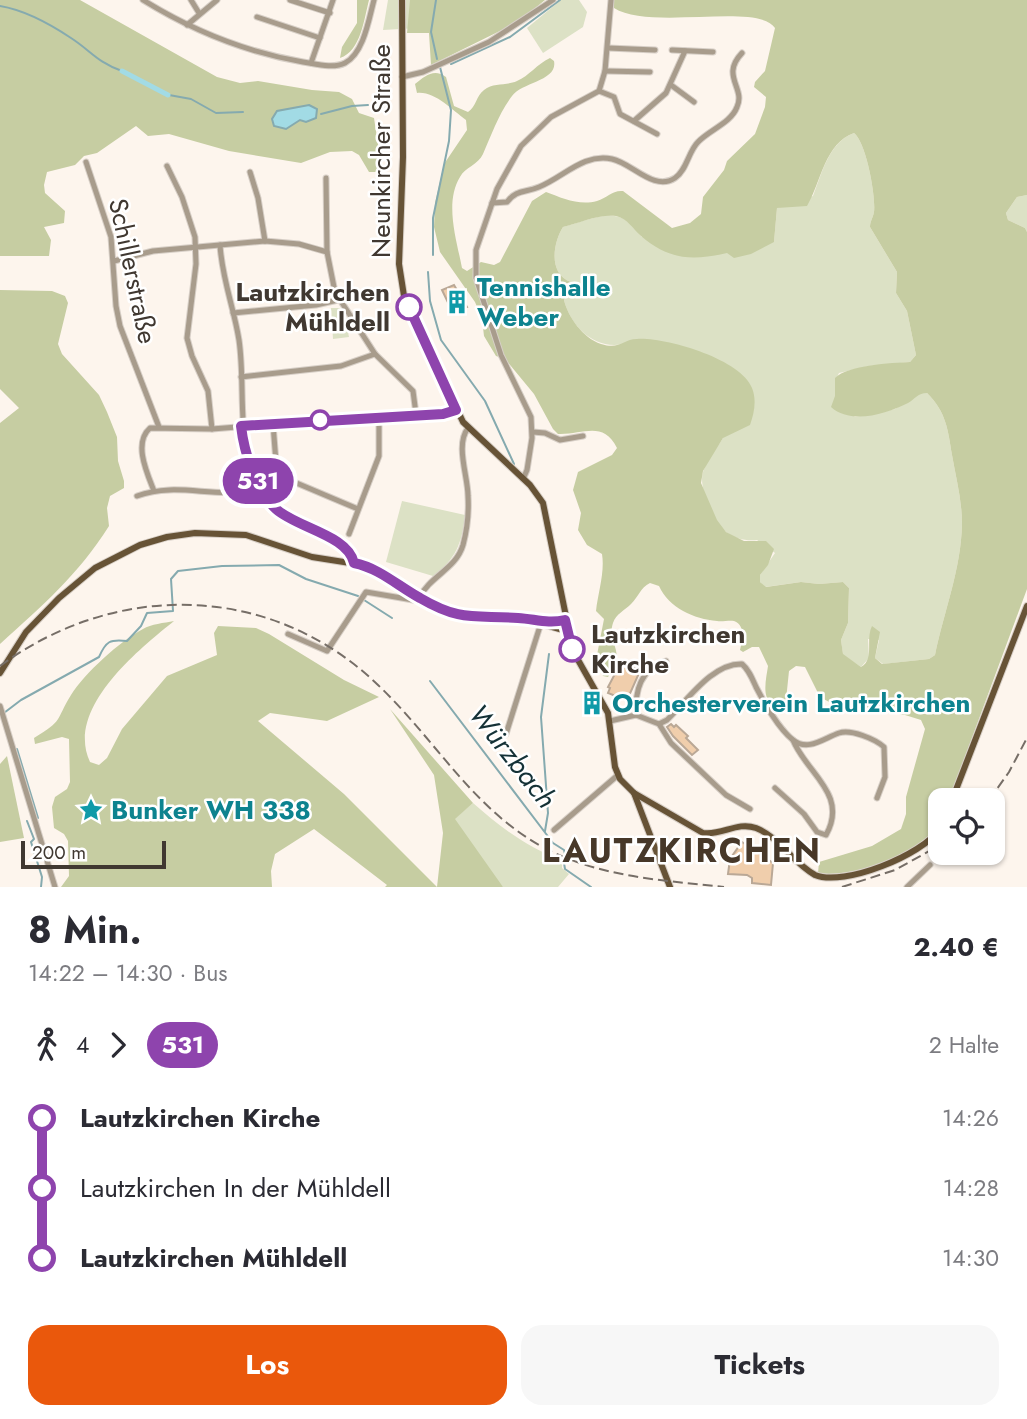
<!DOCTYPE html>
<html lang="de">
<meta charset="utf-8">
<style>
body{margin:0;font-family:Jost,sans-serif;background:#f7f7f7;color:#2b2b33;height:100vh;display:flex;flex-direction:column;font-size:26px;white-space:nowrap}
*{box-sizing:border-box;margin:0}
p{font-size:23px;color:#7c7c81}
.icon{flex:none;width:38px;height:38px;fill:none;stroke:currentColor;stroke-width:2;stroke-linecap:round;stroke-linejoin:round}
.map{position:relative;height:887px;overflow:hidden}
.drawer{display:flex;flex-direction:column;background:#fff;flex:1}
.drawer>*{flex:none}
.badge{padding:0 14px;border-radius:23px;font-size:24px;line-height:46px}
.fabs{position:absolute;left:928px;top:788px;display:grid;gap:14px}
.fabs a{display:grid;place-items:center;width:77px;height:77px;border-radius:14px;background:#fff;box-shadow:0 2px 5px #0004;font-size:35px}
.scale{position:absolute;left:21px;bottom:18px;width:145px;box-sizing:border-box;padding-left:7px;border:4px solid #403831;border-top:0;font-size:19px;line-height:24px;white-space:nowrap;color:#403831;-webkit-text-stroke:5px #fff;paint-order:stroke}
.map>.badge{position:absolute;translate:-50% -50%;box-shadow:0 0 0 4px #fff}
.legs{display:flex;align-items:center;gap:10px;height:77px;padding:0 28px;font-size:23px}
.legs p{margin-inline-start:auto}
.summary{display:flex;align-items:center;justify-content:space-between;height:119px;padding:0 28px}
h1{font-size:38px;font-weight:700;line-height:52px}
.action{display:flex;gap:14px;margin-top:auto;padding:14px 28px}
.action a{flex:1;height:80px;border-radius:21px;background:#ea580c;color:#fff;font-size:28px;font-weight:700;line-height:80px;text-align:center}
.action a+a{background:#f7f7f7;color:#2b2b33}
ul{padding:0 28px;list-style:none}
li{display:flex;align-items:center;gap:24px;height:70px;font-size:26px}
li i{display:grid;place-items:center;width:10px;height:100%;margin:0 9px;background:currentColor}
li i::after{content:'';width:18px;height:18px;margin:-9px;border:5px solid;border-radius:50%;background:#fff}
li p{margin-inline-start:auto}
li:first-child i{background:linear-gradient(#0000 50%,currentColor 0)}
li:last-child i{background:linear-gradient(currentColor 50%,#0000 0)}
.map>svg:first-child{display:block}
</style>
<div class="map">
<svg width="1027" height="887" viewBox="0 0 1027 887">
<rect width="100%" height="100%" fill="#fdf5ed"/>
<!-- green -->
<g fill="#dce1c5">
<polygon points="388,0 441,0 435,27 383,30"/>
<polygon points="561,0 579,0 587,12 583,27 543,53 527,28"/>
<path d="M854 133C866 142 876 196 874 212 873 218 870 221 870 227L897 272 896 293 907 311 916 355 910 362 869 366 839 373C828 393 842 403 855 417L895 409 922 392 927 393C946 412 948 429 952 455 956 478 962 500 962 524 961 570 944 611 935 655L929 659 883 664 875 658 879 640 868 639 869 658 861 667 843 655 841 640 848 623 849 588 843 582 819 584 801 582 765 587 760 582V575L775 553 757 540C746 541 735 539 726 532 713 522 698 487 703 472 707 460 716 449 723 438L627 343C597 352 571 328 564 300L572 287 571 282C548 274 553 243 563 227 580 223 609 209 626 220 632 224 637 232 642 237L774 242 777 208 813 196C822 173 829 142 854 133Z"/>
<polygon points="1027,195 1027,232 1025,228 1008,220 1006,213 1017,197"/>
<polygon points="331,308 340,308 353,329 348,332 349,337 333,339"/>
<path d="M402 501 465 515C462 543 456 559 433 576L386 562Z"/>
<path d="M473 803C500 827 528 848 562 860V868L569 874 558 887H503L499 884 454 819Z"/>
</g>
<!-- forest -->
<g fill="#c6cda2" fill-rule="evenodd">
<polygon points="0,0 80,0 217,77 240,83 258,81 312,90 339,92 352,99 359,113 374,118 380,158 377,172 369,172 359,155 352,151 330,152 301,163 229,151 169,134 148,136 136,126 97,153 84,156 75,165 47,172 44,185 45,193 65,211 64,223 44,227 51,240 49,256 0,256"/>
<path d="M357 0H369C364 19 361 51 340 58L342 47 357 23Z"/>
<polygon points="410,0 545,0 518,22 431,65 429,33 407,33"/>
<path d="M614 0H1027V195L1017 197 1006 213 1008 220 1025 228 1027 232V589L949 800H940C940 806 941 815 939 821 925 854 850 879 818 873L819 862 872 846 901 829 906 814V797L925 729 921 720 905 715 831 703 820 697 805 667 796 666 789 671 786 700 781 706C759 706 766 680 768 666L759 647H752L743 652 740 650C742 641 746 625 734 621 729 620 722 622 717 621 694 619 669 608 659 586L650 583C640 588 639 596 631 604 625 610 616 614 613 623 606 644 628 650 608 677L603 676 597 655 604 619 596 611C598 593 605 572 602 554L587 545 578 530 581 513 573 490 578 472 612 455 617 448C603 420 583 435 558 434L553 429 534 394 505 359 496 356 484 336 482 319 475 302 440 252 434 227 435 203 444 164 467 130 466 120C452 110 435 91 417 93L415 84C425 76 434 68 446 77L454 106 468 112C476 107 476 96 484 90 494 82 506 86 517 81 529 76 537 64 550 58L554 61C558 81 522 82 512 96 498 115 492 134 483 154 478 165 465 167 460 177 444 203 457 241 462 268L467 271 481 262 494 265 500 262 532 201 546 192C562 198 579 206 597 201 607 198 612 190 623 191L672 228 690 223 701 214 703 197 724 170 727 161 755 134 765 107 766 97 754 87 755 82 765 71 775 28C759 2 650 31 614 8ZM854 133C866 142 876 196 874 212 873 218 870 221 870 227L897 272 896 293 907 311 916 355 910 362C891 363 848 365 835 378V396L831 407C851 425 886 414 908 403 915 399 918 393 927 393 946 412 948 429 952 455 956 478 962 500 962 524 961 570 944 611 935 655L929 659 882 664 875 658 880 632 872 626C865 640 875 659 861 667L843 654 841 640 848 623 849 588 843 582 819 584 801 582 766 587 760 582V575L768 565 774 549 766 541H744L726 532 717 520 701 483 703 471 723 438 750 425C754 414 757 400 752 388 741 359 665 337 637 339 623 339 620 350 601 344 583 338 568 317 564 300L572 287 571 282C548 274 553 243 563 227 579 223 599 214 616 216 627 218 633 229 641 236 669 260 692 261 727 253L734 258 751 254 774 242 777 208 807 206C821 182 825 143 854 133Z"/>
<path d="M0 290 52 291 65 296 68 303 58 344 62 354 99 395 107 412 117 437 118 461 124 481V488L110 496 107 508 109 526C78 575 43 605 0 644V423L19 408 0 389Z"/>
<path d="M174 621C138 650 65 709 90 762L99 765 107 758 122 729 167 676 217 655 214 633 218 626 256 628 269 634 344 680 379 697 327 721 270 713 258 721 344 794 437 887 443 833 434 775 390 709 473 803 455 819 503 887H385L387 885 314 829 275 854 271 871 272 887H61L69 876 68 841 64 834 54 828 52 807 55 797 67 789 70 782 69 739 62 737 35 744 34 738C64 720 55 721 71 695 85 673 120 641 143 629 151 624 164 623 174 621Z"/>
<polygon points="7,756 24,838 0,842 0,764"/>
</g>
<!-- water -->
<polygon fill="#a2dbe5" stroke="#85aaaf" stroke-width="2" points="309,105 317,109 316,118 306,122 300,120 286,129 274,126 272,119 277,111"/>
<g fill="none" stroke-linecap="round" stroke-linejoin="round">
<!-- stream -->
<g stroke="#85aaaf" stroke-width="2">
<polyline points="436,0 431,32 437,59"/>
<path d="M0 6C24 10 50 24 71 38 91 51 97 62 122 71"/>
<polyline points="451,64 510,37 560,0"/>
<polyline points="169,95 191,99 216,113 243,112"/>
<polyline points="321,114 352,106 368,105"/>
<polyline points="433,255 433,218 449,141 451,110 440,67"/>
<polyline points="428,272 430,301 441,340 485,401 514,464"/>
<polyline points="364,600 392,618"/>
<polyline points="430,681 553,843 564,850 565,854"/>
<path d="M0 716 21 700 99 657C106 641 110 639 127 641L141 626 147 613 173 611 171 579 178 571 222 566 279 565 306 579 358 596"/>
<polyline points="17,749 38,818"/>
<polyline points="27,821 34,839 31,842 42,877 41,887"/>
<polyline points="545,831 548,813 541,717 549,654"/>
<polyline points="564,863 565,869 591,887"/>
</g>
<!-- canal -->
<polyline stroke="#a2dbe5" stroke-width="5" points="122,71 168,95"/>
</g>
<!-- building -->
<g fill="#f0ceac" stroke="#baa896" stroke-width="2">
<polygon points="454,285 467,307 453,313 442,290"/>
<polygon points="626,663 640,671 628,698 625,696 623,699 608,693 610,688 608,687 616,672 620,673"/>
<polygon points="671,724 674,727 676,725 688,736 686,738 698,750 692,755 673,736 667,727"/>
<polygon points="742,842 773,863 771,885 752,883 752,878 747,875 728,874 730,859"/>
</g>
<g fill="none" stroke-linecap="round" stroke-linejoin="round">
<!-- minor casing -->
<g stroke="#d7cfc7" stroke-width="7">
<g id="minor">
<path d="M143 0C193 31 245 52 303 62 316 64 333 69 345 63 364 53 369 18 374 0"/>
<polyline points="191,0 199,13"/>
<polyline points="290,0 330,13"/>
<polyline points="257,17 320,38"/>
<polyline points="187,25 217,0"/>
<polyline points="608,48 655,50"/>
<polyline points="672,50 713,52"/>
<polyline points="311,63 333,0"/>
<polyline points="605,71 650,72"/>
<polyline points="402,77 423,72 489,42 553,0"/>
<polyline points="671,85 694,102"/>
<polyline points="599,91 614,97 620,114 657,134"/>
<polyline points="634,121 666,93 685,51"/>
<polyline points="86,162 111,237 116,306 120,326 159,427"/>
<polyline points="167,166 182,197 195,237 196,264 187,338 192,356 208,391 212,429"/>
<polyline points="250,172 258,198 265,241"/>
<polyline points="326,178 327,252 335,292 375,354 413,391 416,414"/>
<path d="M492 203 507 202C517 189 525 193 539 187 564 177 583 153 612 159 632 163 654 192 675 178 687 170 688 152 698 142 709 130 731 123 737 107 746 88 720 76 742 53"/>
<path d="M220 245C222 279 234 308 239 340 247 395 232 453 269 502 289 528 347 532 354 563"/>
<polyline points="114,261 153,251 265,241 299,244 327,252"/>
<polyline points="233,313 316,305 338,300"/>
<polyline points="241,377 341,366 375,354"/>
<polyline points="273,424 276,462 287,479 358,509"/>
<polyline points="533,432 545,433 560,440 583,436"/>
<polyline points="523,479 527,470 532,438 531,417 501,355 476,278 476,250 497,189 521,146 551,117 599,91 605,71 611,0"/>
<path d="M154 491C147 473 133 443 150 428L212 429 379 416 443 414 456 410"/>
<path d="M137 496C181 480 219 502 261 487"/>
<polyline points="349,534 379,456 379,416"/>
<path d="M419 598C430 576 456 569 463 545 467 530 469 512 468 496 468 476 455 445 468 428"/>
<polyline points="288,634 327,651 366,592 425,602"/>
<polyline points="0,706 55,887"/>
<path d="M636 715C635 690 640 670 666 661"/>
<polyline points="610,721 636,715 659,724 671,743 726,795 750,809"/>
<path d="M659 724 667 720C687 701 712 663 742 664 749 670 752 678 756 687 765 704 778 728 793 740 808 752 824 738 839 733 851 729 875 739 884 747L885 777 877 798"/>
<polyline points="506,734 541,623"/>
<path d="M775 788 804 814 817 832 826 835C849 794 806 773 793 740"/>
<polyline points="554,830 618,775"/>
<polyline points="907,887 930,865"/>
</g>
</g>
<!-- major casing -->
<g stroke="#d7cfc7" stroke-width="8">
<g id="major">
<polyline points="402,0 403,157 399,264 404,296 463,422 530,485 543,503 573,651 608,713 615,767 620,779 634,793 670,887"/>
<polyline points="0,673 26,632 59,598 95,568 140,545 167,537 195,533 246,535 312,557 363,565 419,598 456,616 523,619 567,631"/>
<path d="M634 793 703 833C722 836 737 821 756 828 779 837 793 863 815 875 844 887 922 855 940 829"/>
<polyline points="952,800 1027,606"/>
</g>
</g>
<!-- minor -->
<use href="#minor" stroke="#a89c8c" stroke-width="5"/>
<!-- major -->
<use href="#major" stroke="#675336" stroke-width="6"/>
<!-- rail -->
<g stroke="#766e67" stroke-width="2" stroke-dasharray="10 5" stroke-linecap="butt">
<path d="M0 666C117 580 272 583 378 685 434 738 471 806 539 845 596 877 660 880 724 887"/>
<polyline points="989,800 1009,772 1027,738"/>
<polyline points="842,887 895,870 940,845"/>
</g>
</g>
<g fill="none" stroke-linecap="round" stroke-linejoin="round">
<!-- line-1 casing -->
<g stroke="#fff" stroke-width="16">
<path id="line-1" d="M409 307 456 410 443 414 241 426C244 452 256 491 276 509 297 528 348 535 354 563 379 568 398 586 420 598 461 622 474 615 518 618 535 619 548 624 565 620L572 649"/>
</g>
<!-- line-1 -->
<use href="#line-1" stroke="#8e44ad" stroke-width="10"/>
</g>
<!-- icons -->
<defs>
<g id="building-bare" transform="scale(1.89)"><path d="M-4-6H4V6H1V3H-1V6H-4ZM-2.5-4.3h1.7v1.8h-1.7ZM.8-4.3h1.7v1.8H.8ZM-2.5-1h1.7V.8h-1.7ZM.8-1h1.7V.8H.8Z" fill="#0f9aa8" stroke="#fff" stroke-width="2.5" paint-order="stroke"/></g>
<g id="sight-bare" transform="scale(1.89)"><path d="M0-6L1.8-2.2L6-1.7L2.9 1.2L3.7 5.4L0 3.3L-3.7 5.4L-2.9 1.2L-6-1.7L-1.8-2.2Z" fill="#0f9aa8" stroke="#fff" stroke-width="2.5" paint-order="stroke"/></g>
</defs>
<g fill-rule="evenodd">
<use href="#building-bare" x="457" y="302"/>
<use href="#building-bare" x="592" y="703"/>
<use href="#sight-bare" x="91" y="810"/>
</g>
<!-- markers -->
<g fill="#fff" stroke="#8e44ad" stroke-width="3.5">
<circle cx="409" cy="307" r="12"/>
<circle cx="320" cy="420" r="9"/>
<circle cx="572" cy="649" r="12"/>
</g>
<g text-anchor="middle" stroke-width="5" stroke-linejoin="round" paint-order="stroke">
<!-- street labels -->
<g font-size="26" fill="#403831" stroke="#fff">
<text transform="translate(381 151) rotate(-90)" y="9">Neunkircher Straße</text>
<text transform="translate(133 271) rotate(78)" y="9">Schillerstraße</text>
</g>
<!-- culture labels -->
<g font-size="26" font-weight="bold" fill="#0d838f" stroke="#fff" text-anchor="start">
<text x="477" y="296">Tennishalle<tspan x="477" dy="30">Weber</tspan></text>
<text x="612" y="712">Orchesterverein Lautzkirchen</text>
<text x="111" y="819">Bunker WH 338</text>
</g>
<!-- stop labels -->
<g font-size="26" font-weight="bold" fill="#403831" stroke="#fff" text-anchor="end">
<text x="390" y="301">Lautzkirchen<tspan x="390" dy="30">Mühldell</tspan></text>
<text x="591" y="643" text-anchor="start">Lautzkirchen<tspan x="591" dy="30">Kirche</tspan></text>
</g>
<!-- water labels -->
<g font-size="28" font-style="italic" fill="#143136" stroke="#fff">
<text transform="translate(513 756) rotate(52)" y="10">Würzbach</text>
</g>
<!-- district labels -->
<g font-size="33" font-weight="bold" letter-spacing="2" fill="#473829" stroke="#fff">
<text x="682" y="862">LAUTZKIRCHEN</text>
</g>
</g>
</svg>
<div class="fabs">
<a><svg class="icon" aria-label="locate" viewBox="0 0 24 24"><circle cx="12" cy="12" r="6"/><path d="M12 2v4M12 18v4M2 12h4M18 12h4"/></svg></a>
</div>
<div class="scale">200 m</div>
<b class="badge" style="left:258px;top:481px;background:#8e44ad;color:#fff">531</b>
</div>
<section class="drawer">
<div class="summary"><div><h1>8 Min.</h1><p>14:22 – 14:30 · Bus</p></div><b>2.40 €</b></div>
<div class="legs"><svg class="icon" aria-label="walk" viewBox="0 0 24 24"><circle cx="13" cy="4" r="2"/><path d="M13 8l-2 6 4 7M11 14l-3 7M7 12l3-4h3l4 4"/></svg>4<svg class="icon" aria-label="forward" viewBox="0 0 24 24"><path d="M9 5l7 7-7 7"/></svg><b class="badge" style="background:#8e44ad;color:#fff">531</b><p>2 Halte</p></div>
<ul>
<li><i style="color:#8e44ad"></i><b>Lautzkirchen Kirche</b><p>14:26</p></li>
<li><i style="color:#8e44ad"></i><span>Lautzkirchen In der Mühldell</span><p>14:28</p></li>
<li><i style="color:#8e44ad"></i><b>Lautzkirchen Mühldell</b><p>14:30</p></li>
</ul>
<div class="action"><a>Los</a><a>Tickets</a></div>
</section>
